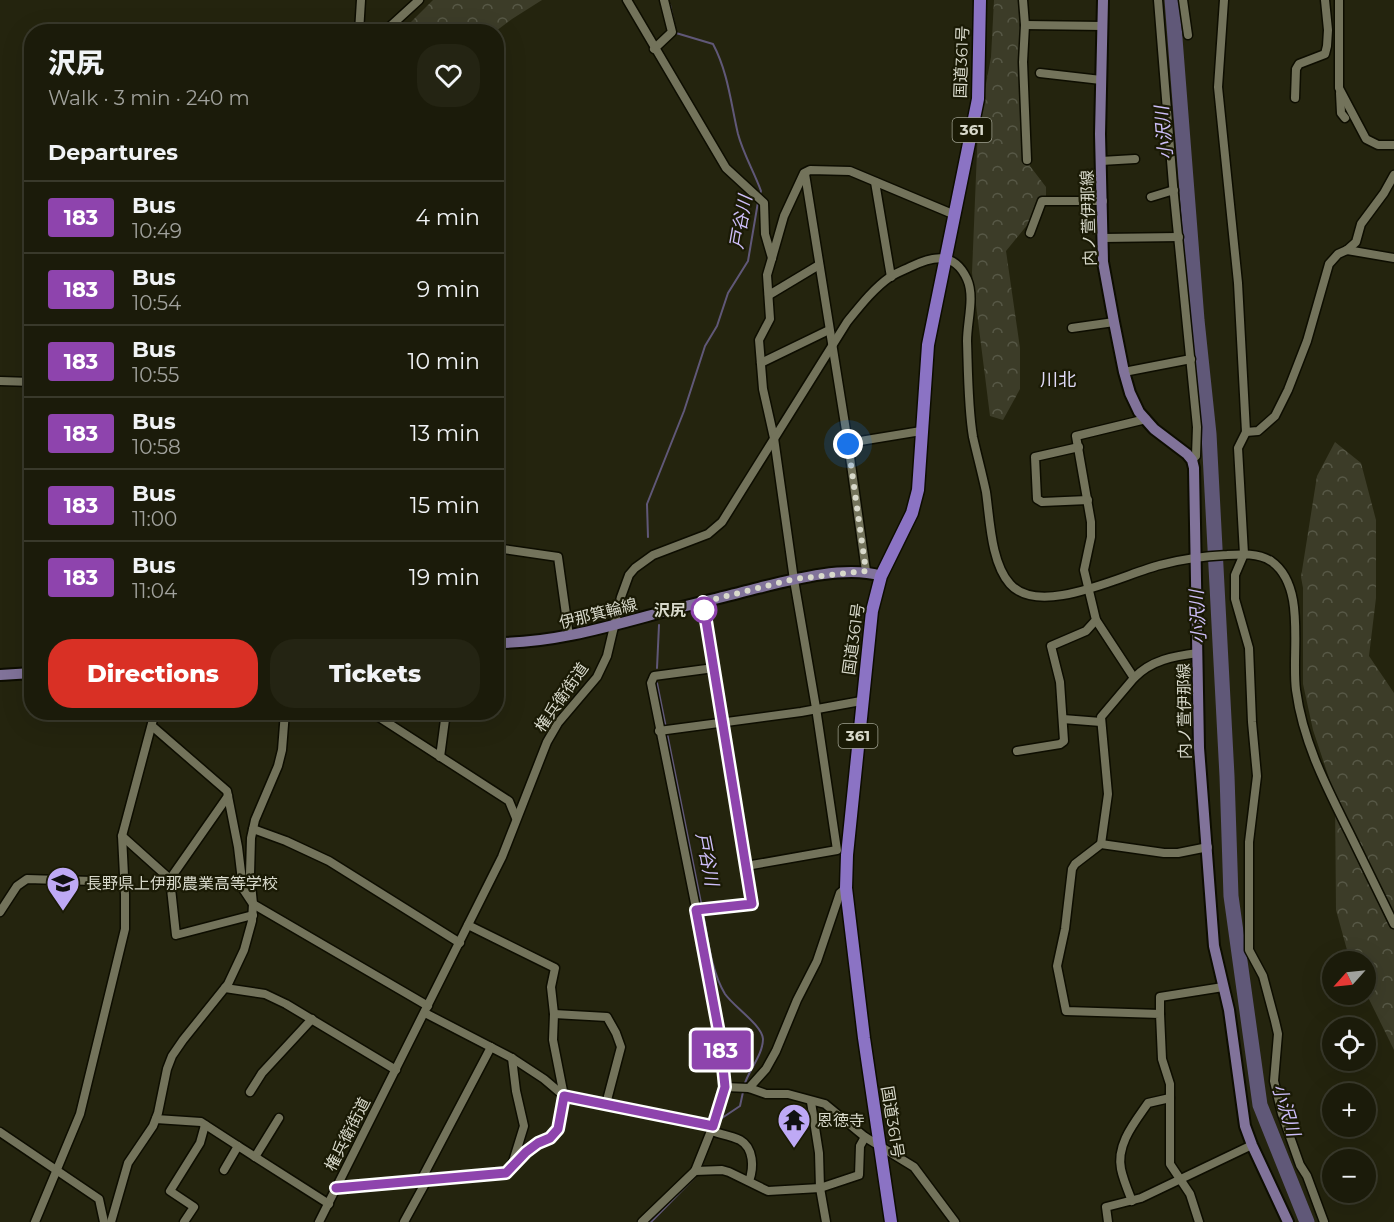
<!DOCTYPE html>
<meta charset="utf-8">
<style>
body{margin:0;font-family:Montserrat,"Noto Sans JP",sans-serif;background:#242413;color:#f1f3f6;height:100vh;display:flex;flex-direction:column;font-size:22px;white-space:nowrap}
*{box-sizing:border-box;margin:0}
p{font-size:20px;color:#a0a19c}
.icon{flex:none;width:33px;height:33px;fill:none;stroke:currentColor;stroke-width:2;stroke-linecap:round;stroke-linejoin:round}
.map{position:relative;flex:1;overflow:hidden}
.sheet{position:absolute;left:24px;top:24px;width:480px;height:696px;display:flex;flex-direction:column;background:#1b1b0a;border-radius:24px;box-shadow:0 6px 24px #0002,0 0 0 2px #39392b}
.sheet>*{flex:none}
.badge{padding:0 12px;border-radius:4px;font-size:21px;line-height:39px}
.needle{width:39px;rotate:243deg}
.tools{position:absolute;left:1322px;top:951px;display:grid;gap:12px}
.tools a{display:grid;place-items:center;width:54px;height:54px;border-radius:50%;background:#1b1b0a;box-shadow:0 6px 24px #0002,0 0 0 2px #39392b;font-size:30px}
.you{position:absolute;width:30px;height:30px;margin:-15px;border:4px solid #fff;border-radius:50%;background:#1a73e8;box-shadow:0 0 0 9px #1a73e833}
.map>.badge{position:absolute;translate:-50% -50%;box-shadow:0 0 0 3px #fff}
h2{padding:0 24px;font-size:22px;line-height:54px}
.round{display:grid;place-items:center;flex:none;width:63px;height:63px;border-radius:24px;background:#242413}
.overview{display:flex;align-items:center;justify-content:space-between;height:102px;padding:0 24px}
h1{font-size:28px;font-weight:800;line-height:45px}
.action{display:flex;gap:12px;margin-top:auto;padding:12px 24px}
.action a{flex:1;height:69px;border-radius:24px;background:#d93025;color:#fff;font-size:24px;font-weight:800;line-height:69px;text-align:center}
.action a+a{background:#242413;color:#f1f3f6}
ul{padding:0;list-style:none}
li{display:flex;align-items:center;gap:18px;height:72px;padding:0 24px;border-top:2px solid #39392b}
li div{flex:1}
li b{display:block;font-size:22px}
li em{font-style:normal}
li .badge{min-width:66px;font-weight:700;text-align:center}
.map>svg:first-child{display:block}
</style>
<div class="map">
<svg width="1394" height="1222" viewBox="0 0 1394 1222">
<defs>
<pattern id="forest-crowns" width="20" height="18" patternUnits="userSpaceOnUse" patternTransform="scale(1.5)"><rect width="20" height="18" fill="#3c3c28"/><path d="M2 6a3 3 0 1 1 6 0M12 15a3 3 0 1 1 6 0" fill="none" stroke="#575846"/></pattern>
</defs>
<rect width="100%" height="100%" fill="#24240e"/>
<!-- forest -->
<g fill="url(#forest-crowns)">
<polygon points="433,0 542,0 512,19 496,31 406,31 411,22"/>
<polygon points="994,0 1023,0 1024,3 1019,76 1030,166 1046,187 1046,202 1006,251 1020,348 1020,389 1003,420 990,416 972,273 978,127 991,57"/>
<polygon points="1335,442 1361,463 1376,520 1376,598 1369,656 1394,693 1394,1050 1365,991 1365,962 1350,961 1336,910 1335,796 1313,730 1303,684 1303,588 1301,577 1317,476"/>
</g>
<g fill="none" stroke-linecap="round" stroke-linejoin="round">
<!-- stream -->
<g stroke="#605878" stroke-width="2">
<path d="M670 5 676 33 713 44C728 72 731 104 738 134 743 153 754 172 761 191L759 197"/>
<polyline points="648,537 647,504 684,411 705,346 717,326 728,293 748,261 758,202"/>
<polyline points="657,668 659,625"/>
<polyline points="657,683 702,908"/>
<path d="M703 913C708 939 711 971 725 994 734 1007 762 1025 763 1039 763 1055 748 1071 744 1086"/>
<polyline points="722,1118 740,1106 743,1092"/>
<polyline points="702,1165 706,1154"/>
<polyline points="651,1222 695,1177"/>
</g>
<!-- river -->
<polyline stroke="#605878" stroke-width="15" points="1172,0 1197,320 1209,434 1227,776 1231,896 1260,1105 1307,1222"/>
<!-- minor casing -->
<g stroke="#0d0d00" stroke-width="11">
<g id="minor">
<polyline points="627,0 726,168 764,203 765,234 772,258"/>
<polyline points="1023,0 1025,25 1023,62 1027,160"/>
<polyline points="1158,0 1173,185 1197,427 1196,456 1192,460"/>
<polyline points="1183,0 1188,35"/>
<polyline points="1224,0 1218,87 1238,283 1246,432 1238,448 1244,554 1235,575 1235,599 1249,648 1252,722 1257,776 1249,842 1249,950 1263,976 1275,1021 1278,1034 1274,1081 1282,1114 1300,1165 1307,1176 1324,1222"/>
<polyline points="1339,0 1339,88 1366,139 1378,145 1394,145"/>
<polyline points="1025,25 1103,26"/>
<polyline points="359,32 361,0"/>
<polyline points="384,32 419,0"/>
<polyline points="654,49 672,32 664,0"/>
<polyline points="1040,73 1101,80"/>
<polyline points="1340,93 1341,113 1345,118"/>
<polyline points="1295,98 1296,69 1299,64 1325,54 1327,46 1328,30 1325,0"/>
<polyline points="1101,161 1135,159"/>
<polyline points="805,174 848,443 866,571"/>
<polyline points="875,182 891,277"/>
<polyline points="1151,197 1174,190"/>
<polyline points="1030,233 1042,201 1103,201"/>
<polyline points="1103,238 1179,237"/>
<polyline points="1347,250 1394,258"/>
<polyline points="769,295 819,265"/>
<polyline points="1072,328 1114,322"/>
<polyline points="761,363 829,330"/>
<polyline points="1124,372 1191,359"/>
<polyline points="0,381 32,382"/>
<polyline points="1246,432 1258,431 1275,416 1288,390 1307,341 1329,264 1338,254 1347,250 1356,242 1361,224 1384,193 1394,175"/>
<polyline points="848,443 921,431"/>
<polyline points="1079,447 1035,457 1037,499 1042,502 1088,500"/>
<polyline points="496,548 558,557 569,636"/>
<polyline points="1096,620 1134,678 1101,717 1108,794 1101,844"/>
<path d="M1134 678C1151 660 1174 656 1198 653"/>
<polyline points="371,712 509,801 516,818"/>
<polyline points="1063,719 1101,722"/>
<polyline points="152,726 227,791 238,847 243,889 253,904 428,1006"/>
<polyline points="659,731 801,712 861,701"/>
<polyline points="1017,751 1060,744 1064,741 1060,682 1051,646 1086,631 1096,620 1084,570 1091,537 1091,522 1076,436 1146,419"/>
<polyline points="440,757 446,712"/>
<polyline points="253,829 286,841 329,861 460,943"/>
<polyline points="122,836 170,879 176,935 253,915"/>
<polyline points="746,866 837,850 816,708 794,580 774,438 763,389 759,340 770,319 767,275 772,258 784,216 804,173 810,170 850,171 955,215"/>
<polyline points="170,879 228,796"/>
<polyline points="696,911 752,904 714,668"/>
<polyline points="0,912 17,886 27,879 125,882"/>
<polyline points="225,988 265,994 286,1004 396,1070"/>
<polyline points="425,1013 512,1058 544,1079 564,1096 713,1126"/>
<polyline points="554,1014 607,1017 616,1033 621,1047 606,1104"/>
<polyline points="1160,1014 1160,997 1223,987"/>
<polyline points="725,1087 749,1088 766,1094 788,1094 825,1104 865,1137 914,1167 955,1222"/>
<polyline points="749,1088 766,1069 776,1051 797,1000 817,961 840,893 846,888"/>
<polyline points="250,1092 262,1073 312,1019"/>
<polyline points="811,1102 819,1153 820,1188 826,1222"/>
<polyline points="156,1119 201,1122 238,1146"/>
<path d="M711 1131C720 1134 732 1136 740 1140 754 1148 754 1168 749 1181"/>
<polyline points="0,1132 99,1199 104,1222"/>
<polyline points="255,1157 279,1118"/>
<polyline points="512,1165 524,1126 516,1091 512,1058"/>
<polyline points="224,1170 238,1146 329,1204"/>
<polyline points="695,1171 722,1170 729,1172 768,1191 820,1188 859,1175 860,1146 865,1137"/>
<polyline points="421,1180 491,1047"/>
<polyline points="336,1188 506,1173 526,1152 538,1143 550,1139 558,1129 564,1096 553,1040 554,1014 551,987 555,968 468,925"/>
<path d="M1132 1201C1128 1191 1123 1179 1121 1169 1116 1144 1135 1122 1148 1103L1170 1098"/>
<polyline points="35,1222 80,1114 125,929 125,895 122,836 155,712"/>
<polyline points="111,1222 128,1163 153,1126 158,1113 167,1069 172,1056 183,1040 228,984 244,950 252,921 253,904 250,874 251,838 255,820 278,766 282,750 285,712"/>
<polyline points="184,1222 194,1207 170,1191 200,1143 205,1125"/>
<path d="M319 1222 502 857 547 742 558 723 597 677 607 656 621 597 629 575 635 568 653 555 708 534 722 522 847 322C860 306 873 289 890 277 896 273 904 270 910 267 933 256 954 251 967 279 975 297 967 321 967 341 968 371 968 407 973 437 977 455 982 473 986 492 990 520 991 563 1010 584 1040 618 1124 574 1160 565 1182 559 1204 556 1227 555 1242 554 1258 553 1271 561 1307 586 1291 652 1296 690 1303 742 1326 786 1349 832 1364 863 1379 893 1394 924"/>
<polyline points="404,1222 427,1180"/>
<polyline points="642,1222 695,1171 711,1131 725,1087 720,1038 705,953 651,683 654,676 714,668 703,602"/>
<polyline points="1108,1222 1106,1207 1141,1198 1252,1145"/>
<polyline points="1199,1222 1190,1194 1170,1164 1170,1084 1162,1059 1160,1014 1066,1011 1057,966 1065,929 1072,869 1075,864 1101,844 1164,853 1178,853 1208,847"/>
</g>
</g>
<!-- major casing -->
<g stroke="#0d0d00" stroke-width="14">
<g id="major">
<polyline points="1103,0 1100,134 1103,262 1114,322 1124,372 1130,393 1139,412 1154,429 1187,454 1192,460 1194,468 1199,748 1214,946 1229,1010 1245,1126 1252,1145 1288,1222"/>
<path d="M496 643C555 643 610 626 666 611 693 604 720 598 746 591 783 582 844 564 881 576"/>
<polyline points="0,675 32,673"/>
</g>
</g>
<!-- highway casing -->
<g stroke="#0d0d00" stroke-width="15">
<polyline id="highway" points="891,1222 864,1038 846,888 847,855 872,611 881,576 912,513 918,490 928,345 978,99 980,0"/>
</g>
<!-- minor -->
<use href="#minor" stroke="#73735b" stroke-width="8"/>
<!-- major -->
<use href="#major" stroke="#81739a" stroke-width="10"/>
<!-- highway -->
<use href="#highway" stroke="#8b73c4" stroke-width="12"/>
</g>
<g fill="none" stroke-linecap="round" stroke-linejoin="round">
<!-- line casing -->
<g stroke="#fff" stroke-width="14">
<polyline id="line" points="336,1188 506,1173 526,1152 538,1143 550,1138 558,1129 564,1096 713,1126 725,1087 720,1038 696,910 752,904 703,602"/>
</g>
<!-- line -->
<use href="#line" stroke="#8e44ad" stroke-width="9"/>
<!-- walk -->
<polyline stroke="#d8d9cb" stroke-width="6" stroke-dasharray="0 10.8" points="704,610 703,602 794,579 866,571 848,444"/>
</g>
<!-- icons -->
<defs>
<g id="school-pin" transform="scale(1.725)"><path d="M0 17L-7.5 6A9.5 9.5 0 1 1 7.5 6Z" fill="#bea9f5" stroke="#1a1a05"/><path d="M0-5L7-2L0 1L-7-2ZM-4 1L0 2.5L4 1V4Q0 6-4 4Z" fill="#111"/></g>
<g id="temple-pin" transform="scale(1.725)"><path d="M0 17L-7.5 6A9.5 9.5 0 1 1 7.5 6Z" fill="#bea9f5" stroke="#1a1a05"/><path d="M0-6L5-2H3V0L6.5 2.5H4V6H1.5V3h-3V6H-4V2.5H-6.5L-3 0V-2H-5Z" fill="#111"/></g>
</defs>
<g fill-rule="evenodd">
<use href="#school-pin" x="63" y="883"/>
<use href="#temple-pin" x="794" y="1120"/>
</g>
<!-- markers -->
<circle fill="#fff" stroke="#8e44ad" stroke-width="3" cx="704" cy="610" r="12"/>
<g text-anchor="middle" stroke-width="4.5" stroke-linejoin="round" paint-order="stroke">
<!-- shield labels -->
<g fill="#1a1a05" stroke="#9fa090" stroke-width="1.5">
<rect x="952.5" y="118" width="39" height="24" rx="4.5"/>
<rect x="838.5" y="724" width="39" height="24" rx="4.5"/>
</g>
<g font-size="15" font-weight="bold" fill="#d8d9cb">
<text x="972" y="135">361</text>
<text x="858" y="741">361</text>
</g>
<!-- street labels -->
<g font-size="16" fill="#d8d9cb" stroke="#1a1a05">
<text transform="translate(961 62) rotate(-88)" y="6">国道361号</text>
<text transform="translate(1088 218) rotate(-92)" y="6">内ノ萱伊那線</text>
<text transform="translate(598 613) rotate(-14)" y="6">伊那箕輪線</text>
<text transform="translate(853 639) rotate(-82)" y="6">国道361号</text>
<text transform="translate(561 697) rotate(-55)" y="6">権兵衛街道</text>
<text transform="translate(1184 711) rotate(-91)" y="6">内ノ萱伊那線</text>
<text transform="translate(893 1122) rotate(81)" y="6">国道361号</text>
<text transform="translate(347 1134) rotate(-63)" y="6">権兵衛街道</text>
</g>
<!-- stop labels -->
<g font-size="16" font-weight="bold" fill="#d8d9cb" stroke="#1a1a05" text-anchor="end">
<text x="686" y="616">沢尻</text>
</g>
<!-- poi labels -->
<g font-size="16" fill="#d8d9cb" stroke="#1a1a05" text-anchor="start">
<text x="86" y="889">長野県上伊那農業高等学校</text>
<text x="817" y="1126">恩徳寺</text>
</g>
<!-- water labels -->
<g font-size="18" font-style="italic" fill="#cdbef9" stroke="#1a1a05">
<text transform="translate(1164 133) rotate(-95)" y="6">小沢川</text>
<text transform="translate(741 222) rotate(-80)" y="6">戸谷川</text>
<text transform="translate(1198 617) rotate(-93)" y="6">小沢川</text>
<text transform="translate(707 859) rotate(79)" y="6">戸谷川</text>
<text transform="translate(1286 1110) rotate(73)" y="6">小沢川</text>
</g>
<!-- neighbourhood labels -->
<g font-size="18" fill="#e1dbf8" stroke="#1a1a05">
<text x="1058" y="386">川北</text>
</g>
</g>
</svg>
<div class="tools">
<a><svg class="needle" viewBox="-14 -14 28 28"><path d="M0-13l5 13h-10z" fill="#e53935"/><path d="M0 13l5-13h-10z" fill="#a0a19c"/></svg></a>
<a><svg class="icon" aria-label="locate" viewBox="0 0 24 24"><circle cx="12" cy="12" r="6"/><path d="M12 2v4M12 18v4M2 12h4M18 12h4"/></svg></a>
<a>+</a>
<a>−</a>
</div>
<div class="you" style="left:848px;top:444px"></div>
<b class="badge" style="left:721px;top:1050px;background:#8e44ad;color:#fff">183</b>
<section class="sheet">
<div class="overview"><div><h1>沢尻</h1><p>Walk · 3 min · 240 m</p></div><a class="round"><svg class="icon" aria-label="heart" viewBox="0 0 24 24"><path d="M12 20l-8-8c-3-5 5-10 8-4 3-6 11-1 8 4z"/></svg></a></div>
<h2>Departures</h2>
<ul>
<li><span class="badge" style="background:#8e44ad;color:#fff">183</span><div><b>Bus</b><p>10:49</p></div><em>4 min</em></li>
<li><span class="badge" style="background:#8e44ad;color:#fff">183</span><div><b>Bus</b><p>10:54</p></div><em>9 min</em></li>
<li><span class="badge" style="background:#8e44ad;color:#fff">183</span><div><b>Bus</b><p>10:55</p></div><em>10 min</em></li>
<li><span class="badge" style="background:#8e44ad;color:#fff">183</span><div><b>Bus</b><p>10:58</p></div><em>13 min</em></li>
<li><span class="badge" style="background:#8e44ad;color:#fff">183</span><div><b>Bus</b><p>11:00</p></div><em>15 min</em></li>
<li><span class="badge" style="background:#8e44ad;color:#fff">183</span><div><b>Bus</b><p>11:04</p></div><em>19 min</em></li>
</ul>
<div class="action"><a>Directions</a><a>Tickets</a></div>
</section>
</div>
